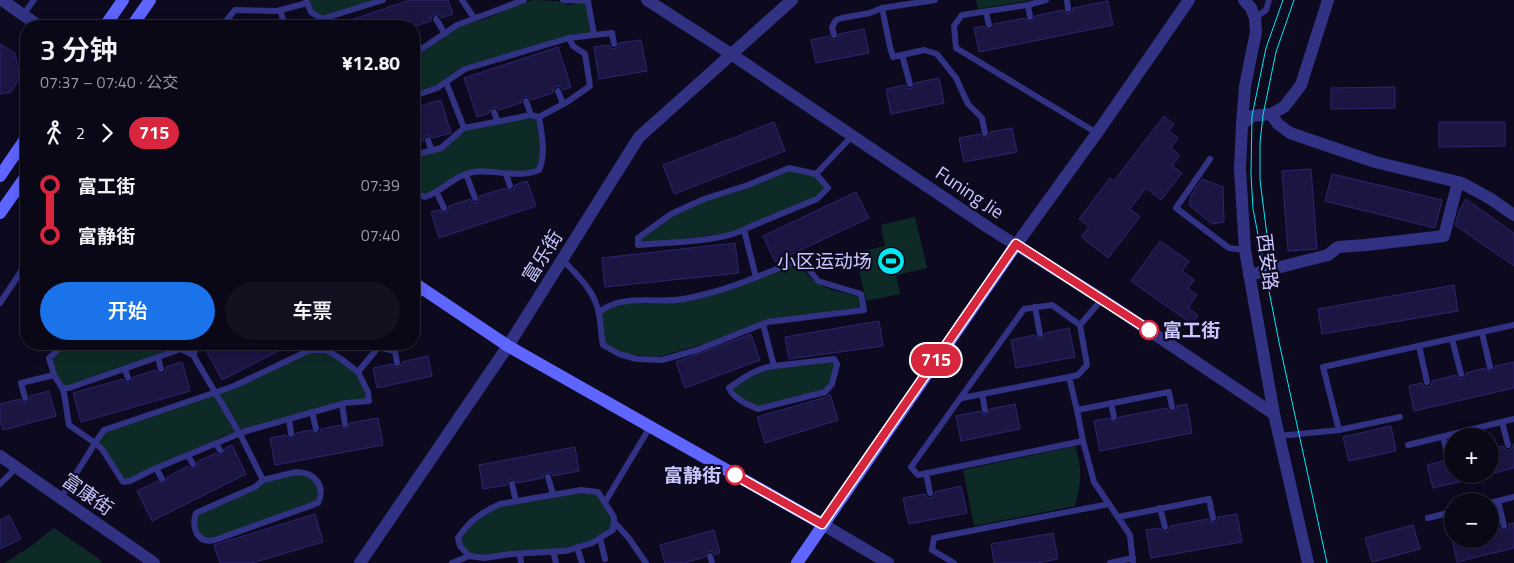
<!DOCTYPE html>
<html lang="zh">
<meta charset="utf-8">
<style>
body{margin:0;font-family:"Titillium Web","Noto Sans SC",sans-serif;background:#131120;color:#f1f3f6;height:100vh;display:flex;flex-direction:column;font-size:19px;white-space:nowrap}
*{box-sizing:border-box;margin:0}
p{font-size:16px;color:#999aa1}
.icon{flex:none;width:28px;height:28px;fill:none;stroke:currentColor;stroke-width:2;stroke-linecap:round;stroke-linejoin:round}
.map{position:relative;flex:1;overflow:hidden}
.side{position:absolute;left:20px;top:20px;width:400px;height:330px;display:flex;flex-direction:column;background:#0a0817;border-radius:20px;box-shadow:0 2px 12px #0003,0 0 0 1px #2a2936}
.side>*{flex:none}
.badge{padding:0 10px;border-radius:16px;font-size:18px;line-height:32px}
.fabs{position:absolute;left:1444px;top:428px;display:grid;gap:10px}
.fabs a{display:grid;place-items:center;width:55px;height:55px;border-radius:50%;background:#0a0817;box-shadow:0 2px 12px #0003,0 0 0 1px #2a2936;font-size:25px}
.map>.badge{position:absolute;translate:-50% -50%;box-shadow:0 0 0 2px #fff}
.legs{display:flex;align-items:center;gap:8px;height:55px;padding:0 20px;font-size:16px}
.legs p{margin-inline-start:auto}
.summary{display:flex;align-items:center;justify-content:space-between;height:85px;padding:0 20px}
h1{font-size:28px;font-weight:600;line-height:38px}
.button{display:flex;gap:10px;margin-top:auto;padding:10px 20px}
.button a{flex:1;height:58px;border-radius:30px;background:#1a73e8;color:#fff;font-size:20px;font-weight:600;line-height:58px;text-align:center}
.button a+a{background:#131120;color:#f1f3f6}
ul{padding:0 20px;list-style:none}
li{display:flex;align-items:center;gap:18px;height:50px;font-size:19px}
li i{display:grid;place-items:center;width:8px;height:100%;margin:0 6px;background:currentColor}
li i::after{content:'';width:12px;height:12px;margin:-6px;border:4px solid;border-radius:50%;background:#0a0817}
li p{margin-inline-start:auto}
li:first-child i{background:linear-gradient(#0000 50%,currentColor 0)}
li:last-child i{background:linear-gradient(currentColor 50%,#0000 0)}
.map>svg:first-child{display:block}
</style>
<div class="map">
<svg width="1514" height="563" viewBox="0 0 1514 563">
<rect width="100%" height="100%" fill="#0d0a1f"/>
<!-- green -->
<g fill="#0d2a27">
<polygon points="308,0 374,0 322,17 313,10"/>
<polygon points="534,0 557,1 569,5 587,3 592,33 464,66 436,85 414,93 414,55 426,50 459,27 488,18 518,4"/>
<polygon points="976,0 1032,0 978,9"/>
<path d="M531 116 537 118C539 134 545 153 537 169L529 172 477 170 426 195 416 192 414 189V157L442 150 452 142 464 130Z"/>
<polygon points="789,169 815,174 825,188 816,197 738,232 640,244 639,238 672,216 704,200"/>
<polygon points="915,217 927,268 896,275 900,294 866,301 855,253 885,246 881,225"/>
<path d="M799 262C812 289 833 289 860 297L861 307 799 316 662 356C638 357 626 355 605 344L602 313 611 307 623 303 656 304 683 301Z"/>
<polygon points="83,344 195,344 192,352 182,347 68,386 63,386 55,374 52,359 61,350"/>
<path d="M311 352C316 352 323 350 327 352 343 357 367 383 366 399L242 430 218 393Z"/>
<polygon points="833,360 836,364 832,383 824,390 758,408 734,394 731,388 748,375 767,368"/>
<polygon points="214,394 237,433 226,435 132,478 123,480 98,443 106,431"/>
<path d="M1075 446C1083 470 1081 483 1075 506L974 526 963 470Z"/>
<polygon points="304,473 319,485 316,502 215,539 204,538 195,528 197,514 264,481"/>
<polygon points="568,493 597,494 612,517 611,530 590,542 566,550 481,557 470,556 461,545 460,538 478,517 500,505"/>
<polygon points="54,528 99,559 102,563 5,563 31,546"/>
</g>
<!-- building -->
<g fill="#1b1542" stroke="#2f2470">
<polygon points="410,0 448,0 453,14 441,18 438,14 434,15 431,17 431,21 416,26 339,26 339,24"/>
<polygon points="1108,1 1113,25 979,52 974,28 984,26 986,29 990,30 993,28 994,24 1025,18 1028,21 1031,22 1034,19 1035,16 1063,10 1066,13 1069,14 1072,11 1073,8"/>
<polygon points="864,29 869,53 816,63 811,40 829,36 831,39 835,40 838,38 839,34"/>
<polygon points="641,40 647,71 599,79 594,47 609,45 611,48 614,49 618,47 619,43"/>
<polygon points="0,44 15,53 20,77 11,92 0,94"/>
<polygon points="558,47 571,87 563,90 561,87 557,86 554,88 553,93 531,100 529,97 525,96 522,98 521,103 499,110 497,108 493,107 490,109 489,113 477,117 464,78"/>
<polygon points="939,78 944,103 891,114 886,89 905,85 907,88 911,89 914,87 915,83"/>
<polygon points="1395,87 1395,108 1331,109 1331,88"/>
<polygon points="441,100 451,133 433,138 427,135 424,137 423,141 414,144 414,108"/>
<polygon points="1164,116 1174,124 1169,131 1178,138 1171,148 1180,155 1172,166 1182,173 1161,200 1146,188 1130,209 1140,217 1108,258 1081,237 1089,227 1079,219 1110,178 1114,181"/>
<polygon points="774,122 785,151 674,194 663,165"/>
<polygon points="1439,122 1505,122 1505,146 1439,147"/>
<polygon points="1012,128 1017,152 964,162 959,138 980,134 985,138 989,136 990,132"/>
<polygon points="1311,169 1317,249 1288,251 1282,171"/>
<polygon points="1332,174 1442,200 1435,228 1325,201"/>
<polygon points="1202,179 1223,187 1224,222 1212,224 1189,205 1191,195"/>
<polygon points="527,181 536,206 439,238 431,212 439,210 442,212 446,213 448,210 449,206 470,199 472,202 476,203 479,201 480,196 505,188 511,191 514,189 515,185"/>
<polygon points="856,192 869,218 775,262 763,236"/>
<polygon points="1466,199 1514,233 1514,266 1455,225 1460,209"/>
<polygon points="1160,241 1189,261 1182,271 1194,280 1188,288 1197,295 1188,308 1198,315 1192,324 1131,281"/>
<polygon points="735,243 739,273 605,287 602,258"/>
<polygon points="1454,285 1458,311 1322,334 1318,309"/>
<polygon points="879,321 883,346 789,359 785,337"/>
<polygon points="1069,328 1075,357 1016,368 1011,340 1035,335 1038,338 1041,339 1044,336 1045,333"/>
<polygon points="751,334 760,360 685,388 676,362"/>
<polygon points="220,344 292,344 222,380 206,350"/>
<polygon points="428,356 432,376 377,388 373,368 392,364 395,367 398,368 401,365 402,362"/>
<polygon points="182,362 190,391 81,422 73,393 123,379 125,382 129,383 132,381 133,377 156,370 159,374 163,374 166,371 166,367"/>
<polygon points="1514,362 1514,388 1414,411 1409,386 1422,383 1425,387 1429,387 1432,384 1432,381 1456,375 1458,378 1462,379 1465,377 1466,373 1485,368 1491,372 1494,370 1495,366"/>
<polygon points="49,391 56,416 3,430 0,420 0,404 20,399 22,402 26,403 29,401 30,396"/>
<polygon points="830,394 838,420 765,443 757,417 826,397"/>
<polygon points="1015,404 1020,429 961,441 956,416 980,411 983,414 986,415 990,409"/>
<polygon points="1187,404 1192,433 1100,451 1094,421 1109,418 1115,422 1118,420 1119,417 1167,408 1169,411 1172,412 1176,410 1177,406"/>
<polygon points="378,418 383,445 275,465 270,438 286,435 289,438 292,439 295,436 296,433 311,430 317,434 320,432 321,429 340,425 343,428 346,429 350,423"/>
<polygon points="1391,426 1396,451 1349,461 1343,437"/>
<polygon points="1514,443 1514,468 1490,474 1490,449 1503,446 1505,449 1509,450 1512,448"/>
<polygon points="232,445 246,474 152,521 137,491 158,481 164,484 166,481 167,477 188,466 191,469 195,468 198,466 197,462 216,453 218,455 222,454 225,448"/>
<polygon points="575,447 579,471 553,476 551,473 547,472 544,474 543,478 517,483 511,479 508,481 507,485 483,489 479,465"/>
<polygon points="1444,461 1447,465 1452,463 1452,474 1475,474 1476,478 1433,488 1427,465"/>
<polygon points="961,486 967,513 909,524 903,498 925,494 928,498 931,498 935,495 935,492"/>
<polygon points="315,514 323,542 252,563 220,563 214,545"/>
<polygon points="1237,514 1242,542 1151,558 1146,530 1160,528 1162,531 1166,532 1169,530 1170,526 1208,519 1214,523 1217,521 1218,517"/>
<polygon points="9,515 21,539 0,549 0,520"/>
<polygon points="1514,523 1514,548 1457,562 1452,539 1490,539 1490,529 1499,527 1502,531 1506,531 1509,528 1509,524"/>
<polygon points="1413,525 1420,549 1372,562 1365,538"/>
<polygon points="714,530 720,553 715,555 713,552 709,551 706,553 705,557 685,563 665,563 660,545"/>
<polygon points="1053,533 1058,559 1037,563 994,563 991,544"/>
</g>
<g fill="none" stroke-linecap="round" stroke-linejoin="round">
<!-- lane -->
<g stroke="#313283" stroke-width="6">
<polyline points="306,0 311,12 322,19 328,26"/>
<polyline points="462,0 474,18"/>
<polyline points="1046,0 1028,5 962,15 954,26 956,48 1097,133"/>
<polyline points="1067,0 1068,9"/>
<polyline points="1028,5 1030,17"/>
<polyline points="882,8 890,47 893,57 924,50 937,54 956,78 968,104 982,118 985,133"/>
<polyline points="280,10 285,26"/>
<polyline points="986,12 989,25"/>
<polyline points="23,15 34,0"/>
<polyline points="1255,18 1266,10 1269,0"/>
<polyline points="322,19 383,0"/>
<polyline points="436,19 445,34"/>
<polyline points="222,26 235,10 277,11 307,3"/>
<polyline points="594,35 612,33 614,44"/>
<polyline points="834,35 832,27 836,20 842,18 870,13 882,8 935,0"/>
<polyline points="414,52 423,48 457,25 524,0"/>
<polyline points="902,55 910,84"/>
<polyline points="446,82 464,128"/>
<polyline points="558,91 563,104"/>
<polyline points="414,96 437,88 465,69 569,38 594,35 588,1 563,0"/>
<polyline points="526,101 531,115"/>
<polyline points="494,112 498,122"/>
<polyline points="539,117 567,102 590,86 585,54 573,46 569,38"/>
<polyline points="428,140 432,151"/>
<path d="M414 155 441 148 464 128 531 115 539 117C542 135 546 154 539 170 517 179 495 169 473 172 455 175 443 191 425 197L414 192"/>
<polyline points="1210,159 1176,208 1229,248 1245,250"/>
<path d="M789 168 816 174 828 188 817 199 747 228C724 242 667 242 638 245V238L671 214 704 199 748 185Z"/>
<polyline points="466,174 475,198"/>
<polyline points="506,174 510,186"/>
<polyline points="816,174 852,136"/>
<polyline points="437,193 444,208"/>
<polyline points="744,230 756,277"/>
<polyline points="26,259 22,270 26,269"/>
<path d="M562 259C578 276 595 291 599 314 601 324 601 335 603 345L619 354 637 359 662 360 697 350 768 322 864 310 861 294 818 281 806 266 803 258C764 274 725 292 683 299 658 304 618 293 599 313"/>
<polyline points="1102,299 1080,325 1087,365 1078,375 1069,377 1077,410 1083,441 1094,482 1130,535 1133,563"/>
<polyline points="414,302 423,290"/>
<polyline points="0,303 22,270"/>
<polyline points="1035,307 1040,334"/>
<path d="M763 324 774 366C756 368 743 378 729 388 734 399 747 404 758 409L825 392 832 384 837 364 834 359 774 366"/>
<polyline points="1080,325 1052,305 1024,309 911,467 918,475 1083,441"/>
<polyline points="1482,333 1490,367"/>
<polyline points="1452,339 1461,374"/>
<polyline points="77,344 60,348 49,358 54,375 62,388 69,388 181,349 193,355 240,434 263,480"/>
<polyline points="1419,346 1427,382"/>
<polyline points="378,347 395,351 397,363"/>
<polygon points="310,350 327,350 341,359 358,372 368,392 369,401 345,403 243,432 152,470 130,481 123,482 102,449 95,443 104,430 234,386"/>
<polyline points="193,355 198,344"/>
<polyline points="158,358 161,369"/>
<polyline points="125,369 128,378"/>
<polyline points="358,372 381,344"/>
<polyline points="982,394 985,410"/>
<polyline points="25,398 21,383 54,375"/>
<polyline points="962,398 1069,377"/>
<polyline points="1111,403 1114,417"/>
<polyline points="342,404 345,424"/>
<polyline points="1077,410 1169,392 1172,407"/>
<polyline points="312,412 316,429"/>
<polyline points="289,419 291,434"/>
<polyline points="1502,422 1508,445"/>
<polyline points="1339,430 1400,417"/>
<polyline points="1279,436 1339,430 1323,367 1514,325"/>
<polyline points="1443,437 1449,460"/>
<polyline points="216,444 220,450"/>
<polyline points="1408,445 1514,419"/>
<polyline points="188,456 193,464"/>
<polyline points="156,468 162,479"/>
<path d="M296 472C315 472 326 486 318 503L215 540C197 544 191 528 196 513L255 487 263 480Z"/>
<polyline points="926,473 930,493"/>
<polyline points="548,477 553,494"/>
<polyline points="0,484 17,467"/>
<polyline points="512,484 516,501"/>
<path d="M581 490 598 492 614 517 613 530 592 543 566 551 511 554 484 558 469 556 460 546 458 538C470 520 481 513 500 504Z"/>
<polyline points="61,498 95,443 69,425 64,393 62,388"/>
<polyline points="1498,501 1504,526"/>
<polyline points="605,502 650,427"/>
<polyline points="1490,503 1514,497"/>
<polyline points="1160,508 1165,527"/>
<polyline points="1118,517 1209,499 1213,518"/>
<polyline points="1428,518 1452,512"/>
<polyline points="614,522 628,537 646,563"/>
<polyline points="600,538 605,559"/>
<polyline points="577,547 582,563"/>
<polyline points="553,551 556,563"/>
<polyline points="520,554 521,563"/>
<polyline points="710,556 712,563"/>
<polyline points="452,563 469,556"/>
<polyline points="954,563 932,550 934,538 1109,504"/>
<polyline points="1110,563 1133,558"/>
</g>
<!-- street -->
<g stroke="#313283" stroke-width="12">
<polyline points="2,0 39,26"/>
<polyline points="647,0 731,54 989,228 1102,299 1274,414"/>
<polyline points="1244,0 1251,8 1255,18 1256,32 1245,86 1242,124 1240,169 1245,250 1274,414 1308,563"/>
<polyline points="1271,114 1278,124 1290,133 1375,162 1462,183 1491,199 1514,215"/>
<polyline points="1242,124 1252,116 1271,114 1284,107 1301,85 1328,0"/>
<polyline points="1016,245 1097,133 1189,0"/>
<polyline points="1249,275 1328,255 1338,247 1366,245 1444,236 1458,182"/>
<polyline points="0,456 154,563"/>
<polyline points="822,524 888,563"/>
<polyline points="360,563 508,346 639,137 792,0"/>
</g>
<!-- secondary -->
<g stroke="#5f65ff" stroke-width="12">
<polyline points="105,26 123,0"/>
<polyline points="132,26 150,0"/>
<polyline points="0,176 26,138"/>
<polyline points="0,213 26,176"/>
<polyline points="414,283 508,346 822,524"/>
<polyline points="797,563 1016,245"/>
</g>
<!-- tram -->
<g stroke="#00e9f3" stroke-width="1">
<polyline points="1283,0 1266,48 1252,116 1251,174 1253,209 1279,342 1327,563"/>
<polyline points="1272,275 1260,180 1260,143 1263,115 1276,52 1294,0"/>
</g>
</g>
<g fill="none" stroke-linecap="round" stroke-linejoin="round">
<!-- line-1 casing -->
<g stroke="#fff" stroke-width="11">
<polyline id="line-1" points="735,475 822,524 1016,244 1149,330"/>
</g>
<!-- line-1 -->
<use href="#line-1" stroke="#d7263d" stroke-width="8"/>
</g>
<!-- icons -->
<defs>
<g id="stadium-disc" transform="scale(1.4375)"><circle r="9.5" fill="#00e9f3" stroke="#0d0a1f"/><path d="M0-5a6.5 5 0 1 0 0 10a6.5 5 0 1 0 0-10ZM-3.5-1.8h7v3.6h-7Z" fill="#111"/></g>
</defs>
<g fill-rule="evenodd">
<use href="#stadium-disc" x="891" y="261"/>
</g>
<!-- markers -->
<g fill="#fff" stroke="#d7263d" stroke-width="2.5">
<circle cx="1149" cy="330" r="9"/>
<circle cx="735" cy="475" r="9"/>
</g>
<g text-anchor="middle" stroke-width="4.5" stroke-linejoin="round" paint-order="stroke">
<!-- street labels -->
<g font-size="19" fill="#cbc8ff" stroke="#0d0a1f">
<text transform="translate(970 192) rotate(34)" y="7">Funing Jie</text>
<text transform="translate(542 256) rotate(-58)" y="7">富乐街</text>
<text transform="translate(1268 262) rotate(83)" y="7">西安路</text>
<text transform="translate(88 494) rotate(35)" y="7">富康街</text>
</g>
<!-- poi labels -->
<g font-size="19" fill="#cbc8ff" stroke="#0d0a1f" text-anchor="end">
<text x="872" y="268">小区运动场</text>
</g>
<!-- stop labels -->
<g font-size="19" font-weight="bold" fill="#cbc8ff" stroke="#0d0a1f" text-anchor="start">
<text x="1163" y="337">富工街</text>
<text x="721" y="482" text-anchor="end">富静街</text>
</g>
</g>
</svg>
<div class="fabs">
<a>+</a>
<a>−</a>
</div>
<b class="badge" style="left:936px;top:360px;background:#d7263d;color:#fff">715</b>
<section class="side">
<div class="summary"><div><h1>3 分钟</h1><p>07:37 – 07:40 · 公交</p></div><b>¥12.80</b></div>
<div class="legs"><svg class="icon" aria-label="walk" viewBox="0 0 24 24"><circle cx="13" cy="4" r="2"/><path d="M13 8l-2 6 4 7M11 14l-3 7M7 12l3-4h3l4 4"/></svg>2<svg class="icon" aria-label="forward" viewBox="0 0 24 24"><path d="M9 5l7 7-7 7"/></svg><b class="badge" style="background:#d7263d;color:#fff">715</b></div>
<ul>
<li><i style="color:#d7263d"></i><b>富工街</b><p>07:39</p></li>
<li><i style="color:#d7263d"></i><b>富静街</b><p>07:40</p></li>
</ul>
<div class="button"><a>开始</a><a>车票</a></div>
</section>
</div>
